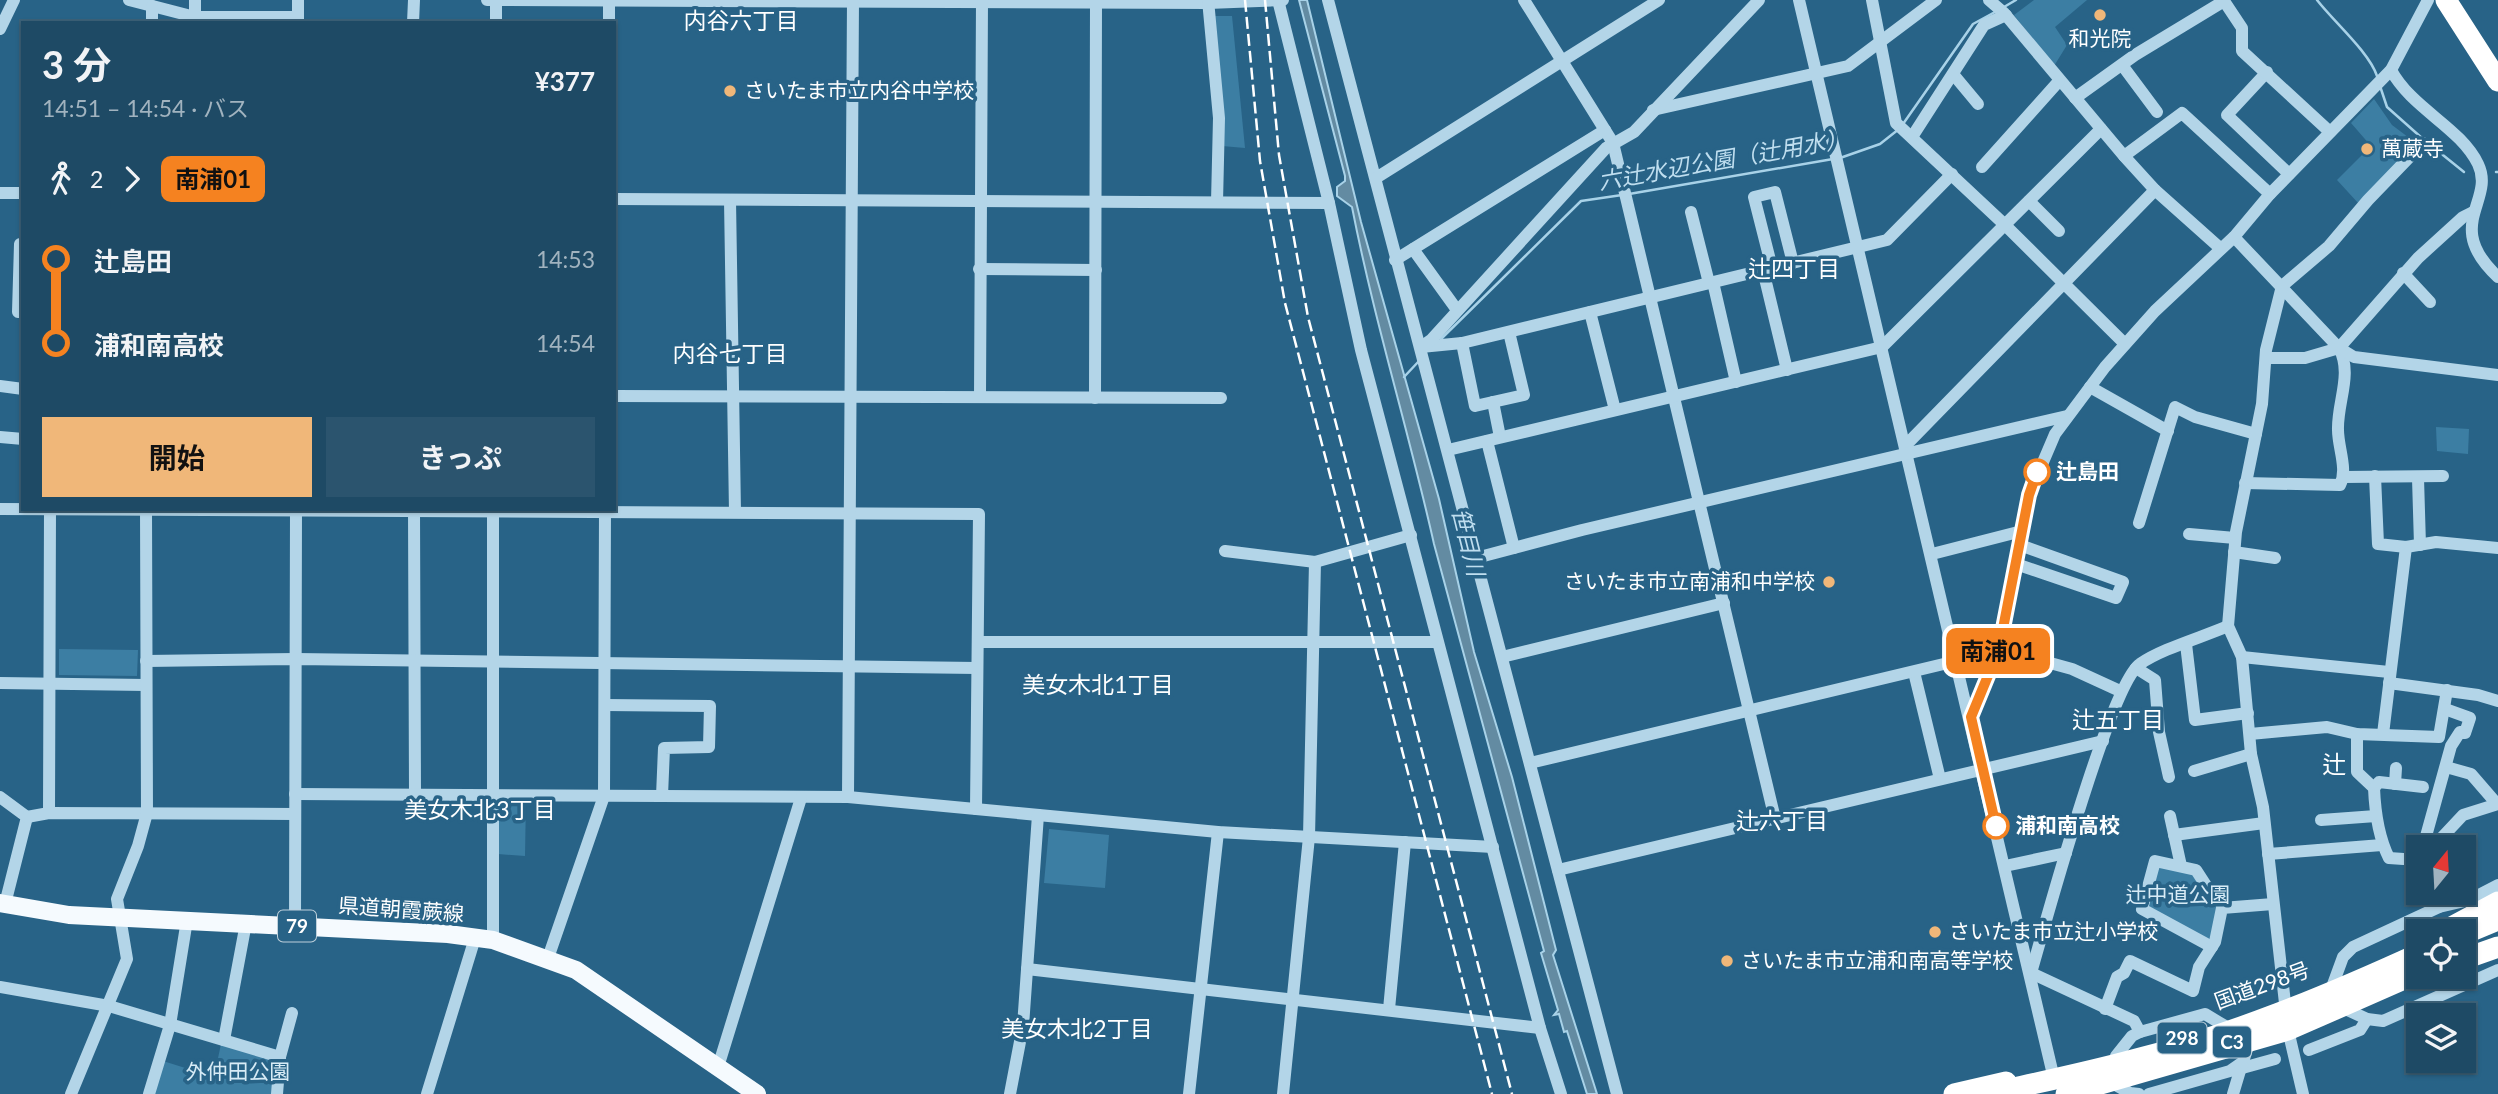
<!DOCTYPE html>
<html lang="ja">
<meta charset="utf-8">
<style>
body{margin:0;font-family:Lato,"Noto Sans JP",sans-serif;background:#2b546e;color:#f1f3f6;height:100vh;display:flex;flex-direction:column;font-size:26px;white-space:nowrap}
*{box-sizing:border-box;margin:0}
p{font-size:23px;color:#a1b3bf}
.icon{flex:none;width:38px;height:38px;fill:none;stroke:currentColor;stroke-width:2;stroke-linecap:round;stroke-linejoin:round}
.map{position:relative;flex:1;overflow:hidden}
.drawer{position:absolute;left:21px;top:21px;width:595px;height:490px;display:flex;flex-direction:column;background:#1e4a65;border-radius:0px;box-shadow:0 2px 5px #0004,0 0 0 2px #3c6279}
.drawer>*{flex:none}
.badge{padding:0 14px;border-radius:10px;font-size:24px;line-height:46px}
.needle{width:46px;rotate:18deg}
.fabs{position:absolute;left:2406px;top:835px;display:grid;gap:14px}
.fabs a{display:grid;place-items:center;width:70px;height:70px;border-radius:0px;background:#1e4a65;box-shadow:0 2px 5px #0004,0 0 0 2px #3c6279;font-size:35px}
.map>.badge{position:absolute;translate:-50% -50%;box-shadow:0 0 0 4px #fff}
.legs{display:flex;align-items:center;gap:10px;height:77px;padding:0 21px;font-size:23px}
.legs p{margin-inline-start:auto}
.headline{display:flex;align-items:center;justify-content:space-between;height:119px;padding:0 21px}
h1{font-size:38px;font-weight:700;line-height:52px}
.action{display:flex;gap:14px;margin-top:auto;padding:14px 21px}
.action a{flex:1;height:80px;border-radius:0px;background:#f0b779;color:#111;font-size:28px;font-weight:700;line-height:80px;text-align:center}
.action a+a{background:#2b546e;color:#f1f3f6}
ul{padding:0 21px;list-style:none}
li{display:flex;align-items:center;gap:24px;height:84px;font-size:26px}
li i{display:grid;place-items:center;width:10px;height:100%;margin:0 9px;background:currentColor}
li i::after{content:'';width:18px;height:18px;margin:-9px;border:5px solid;border-radius:50%;background:#1e4a65}
li p{margin-inline-start:auto}
li:first-child i{background:linear-gradient(#0000 50%,currentColor 0)}
li:last-child i{background:linear-gradient(currentColor 50%,#0000 0)}
.map>svg:first-child{display:block}
</style>
<div class="map">
<svg width="2498" height="1094" viewBox="0 0 2498 1094">
<rect width="100%" height="100%" fill="#286387"/>
<!-- green -->
<g fill="#3c7ea3">
<polygon points="2034,0 2087,0 2055,27 2067,45 2054,66 2014,15"/>
<polygon points="1213,16 1232,16 1245,148 1222,146"/>
<polygon points="2374,99 2392,125 2416,143 2359,204 2337,180 2371,146 2351,123"/>
<polygon points="2436,427 2469,429 2468,454 2437,451"/>
<polygon points="59,649 138,650 137,676 59,675"/>
<polygon points="498,798 526,798 525,856 498,854"/>
<polygon points="1049,829 1109,835 1105,888 1044,883"/>
<polygon points="2157,861 2196,870 2207,887 2225,891 2212,947 2142,909"/>
<polygon points="221,1044 272,1059 276,1063 273,1094 153,1094 163,1061 214,1077"/>
</g>
<!-- water -->
<path fill="#638ba2" stroke="#a8d2e8" stroke-width="2" d="M1299 0H1307L1361 222 1439 499 1474 652 1512 777 1556 950 1553 955 1597 1094H1587L1567 1031 1564 1032 1559 1014 1554 1015 1558 1010 1541 953 1544 951 1434 544C1409 432 1374 320 1352 207L1337 196V187L1345 181V176Z"/>
<g fill="none" stroke-linecap="round" stroke-linejoin="round">
<!-- stream -->
<g stroke="#a8d2e8" stroke-width="2.5">
<path d="M2317 0C2334 22 2369 52 2377 76"/>
<polyline points="2004,7 2016,0"/>
<polyline points="2380,86 2387,107 2423,139"/>
<polyline points="1903,124 1973,24 1995,12"/>
<polyline points="2428,143 2464,172"/>
<polyline points="1840,158 1880,144 1899,129"/>
<polyline points="2496,172 2498,172"/>
<polyline points="1629,194 1833,159"/>
<polyline points="1441,339 1581,201 1622,195"/>
<polyline points="1404,377 1419,361"/>
</g>
<!-- minor -->
<g stroke="#b3d5e8" stroke-width="12">
<polyline points="129,0 195,17 298,17"/>
<polyline points="195,0 195,22"/>
<polyline points="487,0 1208,3 1283,0"/>
<polyline points="609,0 609,23"/>
<polyline points="1208,0 1219,118 1217,202"/>
<polyline points="1278,0 1329,203 1361,350 1540,1028 1561,1094"/>
<polyline points="1328,0 1617,1094"/>
<polyline points="1524,0 1613,143 1775,819"/>
<polyline points="1799,0 2055,1083"/>
<polyline points="1872,0 1896,123 2005,225 2125,344"/>
<polyline points="1989,0 2004,13 2124,156 2155,190 2220,248"/>
<polyline points="298,22 298,0"/>
<polyline points="152,23 152,6"/>
<polyline points="413,23 414,0"/>
<polyline points="496,23 496,0"/>
<polyline points="0,29 14,0"/>
<polyline points="2122,65 2157,112"/>
<path d="M2391 70C2412 109 2460 127 2478 164 2496 201 2442 225 2498 277"/>
<polyline points="2267,72 2227,115 2289,174"/>
<polyline points="1953,74 1978,104"/>
<polyline points="2075,98 2135,55 2224,1 2242,28 2242,51 2330,132"/>
<polyline points="1653,110 1848,66 1936,0"/>
<polyline points="1912,137 1984,25 2006,15"/>
<polyline points="2124,156 2182,113 2270,194"/>
<polyline points="1982,167 2059,81"/>
<polyline points="1376,178 1659,0"/>
<polyline points="0,193 23,193"/>
<polyline points="614,199 1329,203"/>
<polyline points="730,200 735,512"/>
<polyline points="2029,201 2059,231"/>
<polyline points="1691,212 1709,283"/>
<path d="M2234 237 2339 348C2353 374 2337 402 2338 430 2338 448 2348 469 2340 485L2245 483"/>
<polyline points="23,244 20,244 18,312 23,312"/>
<polyline points="1413,249 1457,310"/>
<polyline points="1395,260 1605,130"/>
<polyline points="1772,268 1754,197 1775,192 1793,263"/>
<polyline points="979,269 1096,270"/>
<polyline points="1763,270 1787,370"/>
<polyline points="2403,273 2430,302"/>
<polyline points="1713,282 1736,382"/>
<polyline points="1590,312 1615,410"/>
<polyline points="1462,343 1475,406 1524,395 1509,332"/>
<polyline points="1421,347 1462,343 1887,240 1952,174"/>
<polyline points="1421,347 1431,340 1606,148 1634,132 1759,0"/>
<polyline points="2341,349 2354,357 2498,375"/>
<polyline points="2266,358 2305,358 2339,348 2418,258 2463,217 2473,212"/>
<polyline points="0,386 23,389"/>
<polyline points="2090,387 2168,431"/>
<polyline points="614,396 1221,398"/>
<polyline points="980,397 982,0"/>
<polyline points="1095,398 1096,3"/>
<polyline points="1493,402 1500,437"/>
<polyline points="0,437 23,439"/>
<polyline points="1487,441 1514,548"/>
<polyline points="1906,445 2155,190"/>
<polyline points="1448,450 1882,347 2101,129"/>
<polyline points="2375,476 2378,544 2406,547 2436,542 2498,548"/>
<polyline points="2344,477 2443,476"/>
<polyline points="2418,478 2420,545"/>
<polyline points="0,509 979,514 976,809"/>
<polyline points="414,509 415,794"/>
<polyline points="2139,523 2175,407 2195,417 2256,434"/>
<polyline points="2189,534 2235,538"/>
<polyline points="1225,551 1315,562 1411,535"/>
<polyline points="2234,552 2275,558"/>
<polyline points="1932,554 2022,531"/>
<polyline points="1476,558 1582,530 2067,416"/>
<polyline points="2016,564 2116,598 2123,582 2020,545"/>
<polyline points="978,642 1437,642"/>
<polyline points="2186,644 2195,720 2248,713"/>
<polyline points="1999,649 2072,669 2120,691"/>
<polyline points="1502,657 1724,603"/>
<polyline points="2242,657 2389,672"/>
<polyline points="146,661 296,659 977,668"/>
<polyline points="2136,668 2155,680 2159,732 2169,777"/>
<polyline points="1914,672 1940,779"/>
<polyline points="0,683 146,685"/>
<polyline points="2389,683 2478,695 2498,701"/>
<polyline points="605,705 710,706 709,747 664,748 662,796"/>
<polyline points="1971,716 1999,649 2029,495 2055,434 2105,367 2155,311 2234,237 2270,194 2391,70 2428,0"/>
<polyline points="2250,734 2327,727 2357,734 2439,737 2447,690"/>
<path d="M2357 734V772L2374 788C2375 812 2379 838 2389 858L2418 860"/>
<polyline points="2383,734 2406,547"/>
<polyline points="1530,763 1998,651"/>
<polyline points="2446,767 2471,774 2497,804"/>
<polyline points="2194,771 2251,754"/>
<polyline points="2395,784 2396,768"/>
<polyline points="2374,788 2379,782 2423,787"/>
<polyline points="295,794 848,797 1218,832 1493,847"/>
<polyline points="0,797 27,817 5,904"/>
<polyline points="848,797 853,0"/>
<polyline points="49,813 50,509"/>
<polyline points="2170,816 2181,866"/>
<polyline points="27,817 49,813 295,814"/>
<polyline points="2321,820 2376,816"/>
<polyline points="2174,835 2264,823"/>
<polyline points="2423,847 2451,746 2460,732 2465,733 2470,718 2445,709"/>
<polyline points="2433,847 2463,815 2498,804"/>
<polyline points="2268,854 2382,845"/>
<polyline points="2005,866 2066,853"/>
<polyline points="1558,870 2103,741"/>
<polyline points="2428,892 2439,907"/>
<polyline points="295,926 296,509"/>
<polyline points="493,940 493,509"/>
<polyline points="2212,947 2142,909 2155,861 2196,870 2207,887 2225,891 2222,908"/>
<polyline points="548,958 604,796 605,509"/>
<polyline points="1027,969 1540,1028"/>
<polyline points="0,987 109,1006 280,1057 277,1094"/>
<polyline points="2332,987 2343,957 2353,947 2439,907 2469,900 2498,885"/>
<polyline points="2341,1007 2367,1019 2383,1021 2498,970"/>
<polyline points="1389,1009 1405,842"/>
<polyline points="2105,1009 2117,977 2124,973 2130,961 2193,991 2199,967 2215,942 2222,908 2273,904"/>
<path d="M2140 1032 2134 1021 2031 973C2045 925 2110 684 2140 664 2161 649 2203 637 2228 626"/>
<polyline points="224,1040 246,923"/>
<polyline points="2309,1050 2360,1030 2367,1019"/>
<polyline points="2116,1056 2132,1036 2140,1032 2205,1014 2225,1026"/>
<polyline points="280,1057 292,1013"/>
<polyline points="718,1067 801,798"/>
<polyline points="2235,1070 2275,1059"/>
<polyline points="2112,1083 2130,1093 2139,1094"/>
<polyline points="71,1094 127,959 117,899 138,846 147,813 146,509"/>
<polyline points="149,1094 170,1025 187,920"/>
<polyline points="427,1094 475,938"/>
<polyline points="1010,1094 1023,1026 1038,815"/>
<polyline points="1189,1094 1218,832"/>
<polyline points="1283,1094 1309,837 1315,562"/>
<polyline points="2149,1094 2230,1071 2243,1062 2249,1043"/>
<polyline points="2233,1094 2242,1064"/>
<polyline points="2303,1094 2288,1030 2263,807 2251,754 2242,657 2228,626 2236,532 2262,404 2266,350 2282,286 2329,246 2368,200 2423,143"/>
</g>
<!-- major -->
<polyline stroke="#f5fafe" stroke-width="18" points="0,903 69,915 448,934 493,940 576,970 757,1094"/>
<!-- highway -->
<g stroke="#fff" stroke-width="21">
<polyline points="2446,0 2498,81"/>
<polyline points="2444,931 2498,902"/>
<polyline points="2464,934 2498,920"/>
<polyline points="2464,959 2498,947"/>
<polyline points="1954,1094 2006,1082"/>
<polyline points="2066,1094 2288,1030 2418,973"/>
</g>
<!-- rail -->
<g stroke="#fff" stroke-width="2.5" stroke-dasharray="12 5" stroke-linecap="butt">
<polyline points="1245,0 1260,161 1285,303 1492,1094"/>
<polyline points="1265,0 1279,155 1308,317 1512,1094"/>
</g>
<!-- highway-bridge -->
<path stroke="#fff" stroke-width="21" d="M1987 1094C2036 1083 2085 1073 2133 1060 2232 1035 2326 996 2418 954"/>
</g>
<g fill="none" stroke-linecap="round" stroke-linejoin="round">
<!-- line-1 casing -->
<g stroke="#fff" stroke-width="16">
<polyline id="line-1" points="1996,826 1971,717 1999,649 2029,495 2037,472"/>
</g>
<!-- line-1 -->
<use href="#line-1" stroke="#f58220" stroke-width="10"/>
</g>
<!-- markers -->
<g fill="#f0b779" stroke="#286387" stroke-width="2.5">
<circle cx="2100" cy="15" r="7"/>
<circle cx="730" cy="91" r="7"/>
<circle cx="2367" cy="149" r="7"/>
<circle cx="1829" cy="582" r="7"/>
<circle cx="1935" cy="932" r="7"/>
<circle cx="1727" cy="961" r="7"/>
</g>
<g fill="#fff" stroke="#f58220" stroke-width="3.5">
<circle cx="2037" cy="472" r="12"/>
<circle cx="1996" cy="826" r="12"/>
</g>
<g text-anchor="middle" stroke-width="7" stroke-linejoin="round" paint-order="stroke">
<!-- shield labels -->
<g fill="#286387" stroke="#bed0db" stroke-width="2">
<rect x="278" y="910.5" width="38" height="31" rx="5"/>
<rect x="2157.5" y="1022.5" width="49" height="31" rx="5"/>
<rect x="2213" y="1026.5" width="38" height="31" rx="5"/>
</g>
<g font-size="19" font-weight="bold" fill="#fff">
<text x="297" y="933">79</text>
<text x="2182" y="1045">298</text>
<text x="2232" y="1049">C3</text>
</g>
<!-- poi labels -->
<g font-size="21" fill="#fff" stroke="#286387" text-anchor="start">
<text x="2100" y="46" text-anchor="middle">和光院</text>
<text x="744" y="98">さいたま市立内谷中学校</text>
<text x="2381" y="156">萬蔵寺</text>
<text x="1815" y="589" text-anchor="end">さいたま市立南浦和中学校</text>
<text x="1949" y="939">さいたま市立辻小学校</text>
<text x="1741" y="968">さいたま市立浦和南高等学校</text>
</g>
<!-- stop labels -->
<g font-size="21" font-weight="bold" fill="#fff" stroke="#286387" text-anchor="start">
<text x="2056" y="479">辻島田</text>
<text x="2015" y="833">浦和南高校</text>
</g>
<!-- park labels -->
<g font-size="21" fill="#d7ebf6" stroke="#286387">
<text x="2178" y="902">辻中道公園</text>
<text x="238" y="1079">外仲田公園</text>
</g>
<!-- street labels -->
<g font-size="21" fill="#fff" stroke="#286387">
<text transform="translate(401 910) rotate(4)" y="7">県道朝霞蕨線</text>
<text transform="translate(2262 986) rotate(-20)" y="7">国道298号</text>
</g>
<!-- neighbourhood labels -->
<g font-size="23" fill="#fff" stroke="#286387">
<text x="741" y="29">内谷六丁目</text>
<text x="1794" y="277">辻四丁目</text>
<text x="730" y="362">内谷七丁目</text>
<text x="1098" y="693">美女木北1丁目</text>
<text x="2118" y="728">辻五丁目</text>
<text x="480" y="818">美女木北3丁目</text>
<text x="1782" y="829">辻六丁目</text>
<text x="1077" y="1037">美女木北2丁目</text>
</g>
<!-- water labels -->
<g font-size="23" font-style="italic" fill="#bfdeef" stroke="#286387">
<text transform="translate(1723 160) rotate(-10)" y="8">六辻水辺公園（辻用水）</text>
<text transform="translate(1468 542) rotate(76)" y="8">笹目川</text>
</g>
<!-- quarter labels -->
<g font-size="24" fill="#fff" stroke="#286387">
<text x="2334" y="773">辻</text>
</g>
</g>
</svg>
<div class="fabs">
<a><svg class="needle" viewBox="-14 -14 28 28"><path d="M0-13l5 13h-10z" fill="#e53935"/><path d="M0 13l5-13h-10z" fill="#a1b3bf"/></svg></a>
<a><svg class="icon" aria-label="locate" viewBox="0 0 24 24"><circle cx="12" cy="12" r="6"/><path d="M12 2v4M12 18v4M2 12h4M18 12h4"/></svg></a>
<a><svg class="icon" aria-label="layers" viewBox="0 0 24 24"><path d="M12 4l9 5-9 5-9-5zM3 14l9 5 9-5"/></svg></a>
</div>
<b class="badge" style="left:1998px;top:651px;background:#f58220;color:#111">南浦01</b>
<section class="drawer">
<div class="headline"><div><h1>3 分</h1><p>14:51 – 14:54 · バス</p></div><b>¥377</b></div>
<div class="legs"><svg class="icon" aria-label="walk" viewBox="0 0 24 24"><circle cx="13" cy="4" r="2"/><path d="M13 8l-2 6 4 7M11 14l-3 7M7 12l3-4h3l4 4"/></svg>2<svg class="icon" aria-label="forward" viewBox="0 0 24 24"><path d="M9 5l7 7-7 7"/></svg><b class="badge" style="background:#f58220;color:#111">南浦01</b></div>
<ul>
<li><i style="color:#f58220"></i><b>辻島田</b><p>14:53</p></li>
<li><i style="color:#f58220"></i><b>浦和南高校</b><p>14:54</p></li>
</ul>
<div class="action"><a>開始</a><a>きっぷ</a></div>
</section>
</div>
